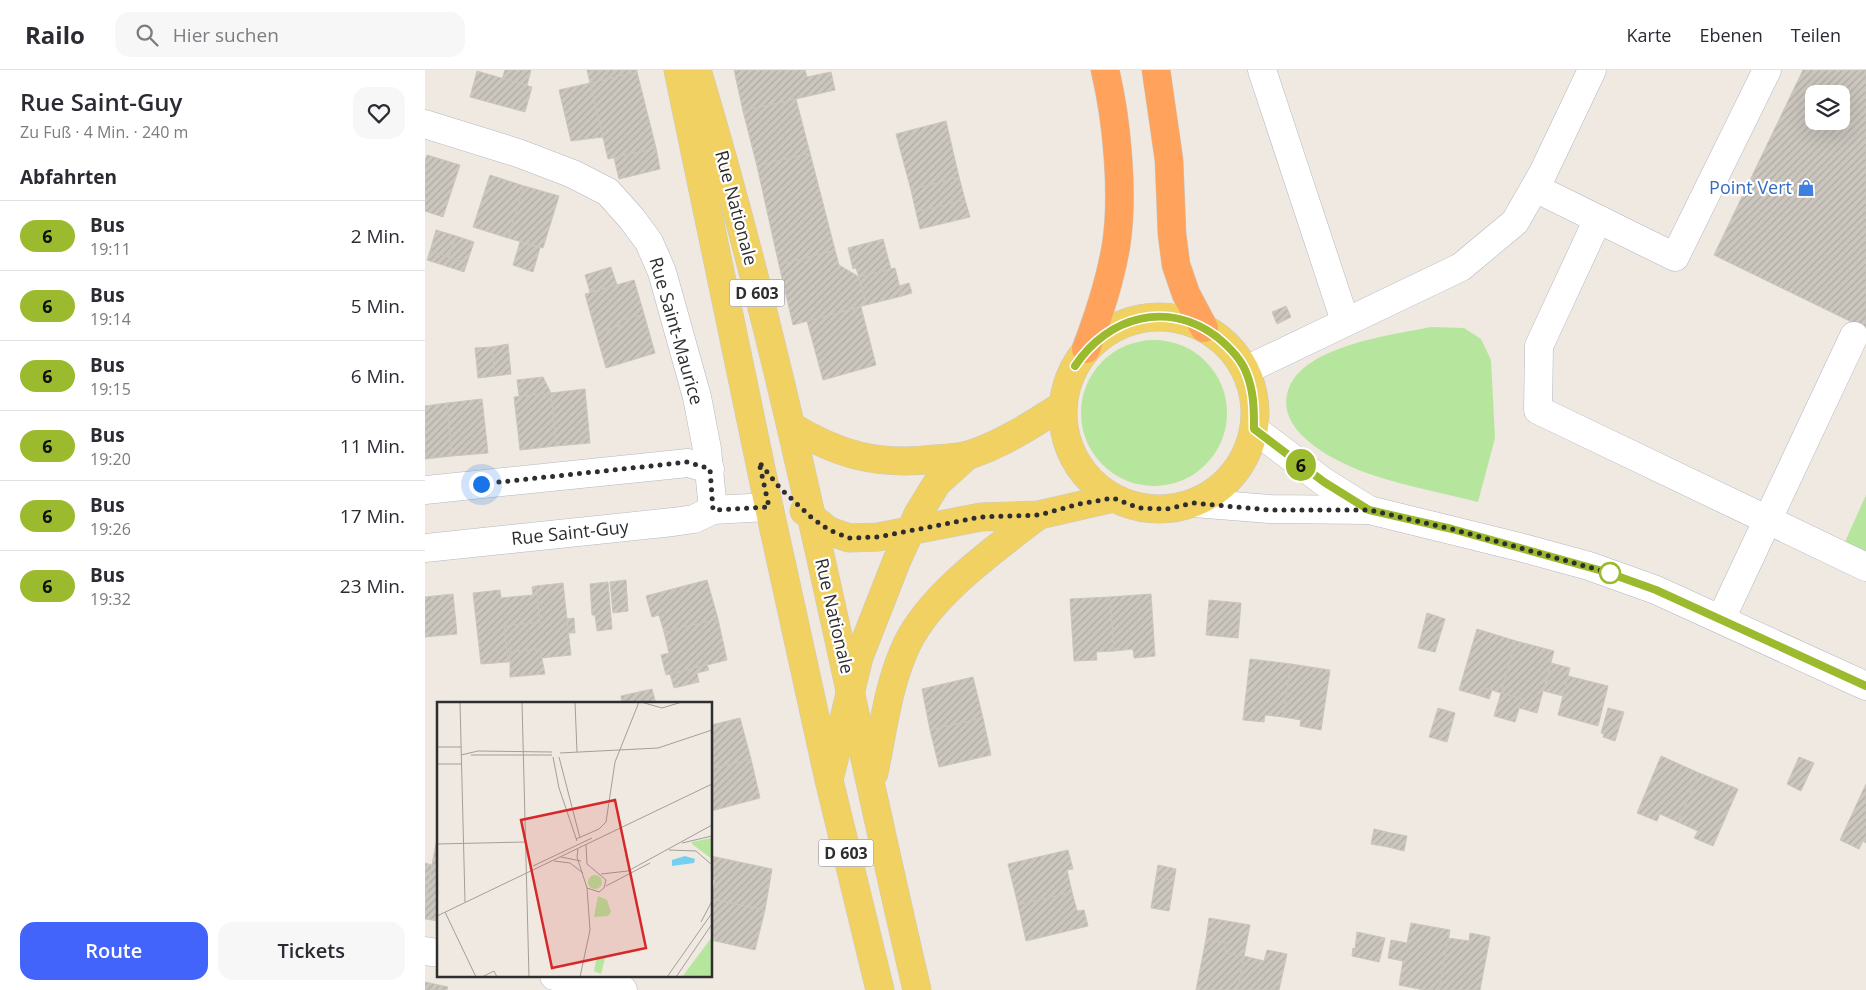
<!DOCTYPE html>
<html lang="de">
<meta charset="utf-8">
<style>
body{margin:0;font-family:"Open Sans",sans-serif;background:#f7f7f7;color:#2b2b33;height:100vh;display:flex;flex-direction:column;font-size:19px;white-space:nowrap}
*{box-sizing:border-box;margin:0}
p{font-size:16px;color:#7c7c81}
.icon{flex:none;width:28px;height:28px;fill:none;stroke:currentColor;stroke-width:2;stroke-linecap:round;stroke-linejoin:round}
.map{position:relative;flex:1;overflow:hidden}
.details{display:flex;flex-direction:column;background:#fff;width:425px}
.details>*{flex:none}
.badge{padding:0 10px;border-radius:16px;font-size:18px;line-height:32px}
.buttons{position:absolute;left:1380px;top:15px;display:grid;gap:10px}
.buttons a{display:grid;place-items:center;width:45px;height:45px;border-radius:10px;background:#fff;box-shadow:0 5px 20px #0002;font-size:25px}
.you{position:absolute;width:25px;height:25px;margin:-12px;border:4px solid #fff;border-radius:50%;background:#1a73e8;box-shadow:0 0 0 8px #1a73e833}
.map>.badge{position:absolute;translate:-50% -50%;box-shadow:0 0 0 2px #fff}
h2{padding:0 20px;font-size:19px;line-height:45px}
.round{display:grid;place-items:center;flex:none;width:52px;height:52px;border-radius:15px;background:#f7f7f7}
.summary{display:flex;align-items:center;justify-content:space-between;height:85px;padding:0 20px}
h1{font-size:24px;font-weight:600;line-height:38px}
.button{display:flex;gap:10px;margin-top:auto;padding:10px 20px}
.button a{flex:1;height:58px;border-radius:15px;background:#4264fb;color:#fff;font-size:20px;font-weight:600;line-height:58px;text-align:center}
.button a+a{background:#f7f7f7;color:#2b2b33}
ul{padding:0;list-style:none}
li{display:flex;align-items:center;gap:15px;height:70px;padding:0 20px;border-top:1px solid #e1e1e2}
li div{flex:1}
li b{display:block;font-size:19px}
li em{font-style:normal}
li .badge{min-width:55px;font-weight:700;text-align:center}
header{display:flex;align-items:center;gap:30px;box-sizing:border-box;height:70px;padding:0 25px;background:#fff;border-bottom:1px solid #e1e1e2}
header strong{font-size:24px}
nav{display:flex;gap:28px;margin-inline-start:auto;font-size:18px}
.search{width:350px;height:45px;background:#f7f7f7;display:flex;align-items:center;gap:12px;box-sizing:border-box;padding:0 18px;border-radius:15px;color:#7c7c81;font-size:19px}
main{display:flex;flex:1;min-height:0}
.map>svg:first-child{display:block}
</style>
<header>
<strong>Railo</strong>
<div class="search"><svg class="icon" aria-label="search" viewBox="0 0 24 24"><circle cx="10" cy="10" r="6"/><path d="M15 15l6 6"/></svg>Hier suchen</div>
<nav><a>Karte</a><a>Ebenen</a><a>Teilen</a></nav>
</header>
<main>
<section class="details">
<div class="summary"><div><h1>Rue Saint-Guy</h1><p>Zu Fuß · 4 Min. · 240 m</p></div><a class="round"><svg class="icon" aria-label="heart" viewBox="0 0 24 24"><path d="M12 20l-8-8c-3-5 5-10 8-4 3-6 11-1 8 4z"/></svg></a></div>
<h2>Abfahrten</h2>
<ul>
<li><span class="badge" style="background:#9bba2d;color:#111">6</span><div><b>Bus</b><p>19:11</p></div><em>2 Min.</em></li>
<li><span class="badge" style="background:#9bba2d;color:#111">6</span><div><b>Bus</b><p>19:14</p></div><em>5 Min.</em></li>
<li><span class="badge" style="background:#9bba2d;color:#111">6</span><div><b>Bus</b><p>19:15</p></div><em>6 Min.</em></li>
<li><span class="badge" style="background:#9bba2d;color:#111">6</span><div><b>Bus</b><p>19:20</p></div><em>11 Min.</em></li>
<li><span class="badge" style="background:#9bba2d;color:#111">6</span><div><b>Bus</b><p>19:26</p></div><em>17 Min.</em></li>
<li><span class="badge" style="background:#9bba2d;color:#111">6</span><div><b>Bus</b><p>19:32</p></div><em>23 Min.</em></li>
</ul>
<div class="button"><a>Route</a><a>Tickets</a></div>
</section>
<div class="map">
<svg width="1441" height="920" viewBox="0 0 1441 920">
<defs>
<pattern id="building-hatch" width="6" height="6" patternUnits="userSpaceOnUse" patternTransform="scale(1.25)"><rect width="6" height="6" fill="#cbc7bf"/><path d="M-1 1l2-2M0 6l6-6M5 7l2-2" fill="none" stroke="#afaba4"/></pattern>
</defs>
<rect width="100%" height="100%" fill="#efe9e1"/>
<!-- grass -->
<g fill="#b6e59e">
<path d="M1006 257 1039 258 1056 269 1066 290 1070 368 1053 432C1011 421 956 412 918 393 897 383 867 364 862 340 852 278 964 266 1006 257Z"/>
<circle cx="729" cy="343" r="73"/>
<polygon points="1441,425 1441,485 1419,474"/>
</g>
<!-- building -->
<g fill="url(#building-hatch)" stroke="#cbc5ba" fill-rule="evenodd">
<polygon points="80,0 106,0 102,15 77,9"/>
<polygon points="162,0 212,0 212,2 165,13"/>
<polygon points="309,0 380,0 382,7 406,2 410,20 318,41"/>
<path d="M1378 0H1441V259L1289 185ZM1389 24H1416V51H1389Z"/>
<polygon points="52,1 107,17 100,42 45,27"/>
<polygon points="212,2 231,78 183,89 165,13"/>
<polygon points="165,13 178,67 146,71 134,20"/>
<polygon points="371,29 385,83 332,96 318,41"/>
<polygon points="521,51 534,107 486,120 471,64"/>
<polygon points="231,78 235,99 194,109 189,88"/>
<polygon points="385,83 410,180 354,195 332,96"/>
<polygon points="2,85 35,95 18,147 0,141 0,91"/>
<polygon points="65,105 99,116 83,168 48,157"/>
<polygon points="534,107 540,130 491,142 486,120"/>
<polygon points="99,116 134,126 118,178 83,168"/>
<polygon points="540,130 545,147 495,159 491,142"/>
<polygon points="11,160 31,166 24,187 5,181"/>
<polygon points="31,166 49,172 42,193 24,187"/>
<polygon points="458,169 466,199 434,207 431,198 428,199 423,178"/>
<polygon points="95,172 115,178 108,202 88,195"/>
<polygon points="410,180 414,195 434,207 441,235 368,255 354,195"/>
<polygon points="5,181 24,187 21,196 2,190"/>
<polygon points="24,187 42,193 39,202 21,196"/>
<polygon points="186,197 192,215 165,222 160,205"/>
<polygon points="470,198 477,226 441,235 434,207"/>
<polygon points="209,210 219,244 193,251 195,256 171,263 160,224"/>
<polygon points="484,213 487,223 477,226 474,216"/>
<polygon points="861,236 866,247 852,254 847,242"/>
<polygon points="436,237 451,295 398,310 382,251"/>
<polygon points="219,244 230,283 181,298 171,263 195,256 193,251"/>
<polygon points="83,274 86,304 70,306 67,277"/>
<polygon points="67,277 70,306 53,308 50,278"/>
<polygon points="118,307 126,323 94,326 92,310"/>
<polygon points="160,319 165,373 131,376 126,323"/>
<polygon points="126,323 131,376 95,380 89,327"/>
<polygon points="57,329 63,383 27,386 22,333"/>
<polygon points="22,333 27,386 0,389 0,336"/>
<polygon points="201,510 203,541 188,543 185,512"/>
<polygon points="282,510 293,549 239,562 234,545 227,547 221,526"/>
<polygon points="183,512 187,559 172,561 170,545 167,545 165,514"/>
<polygon points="138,513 146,585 116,588 115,579 85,582 86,591 83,592 79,556 115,552 111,516"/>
<polygon points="111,516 115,552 79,556 83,592 56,594 48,523 75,520 76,528 108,525 107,517"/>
<polygon points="28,524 32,564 0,567 0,527"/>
<polygon points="726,524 730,586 709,588 708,579 689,581 685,527"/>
<polygon points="685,527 689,581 671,582 672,590 649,591 645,529"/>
<polygon points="784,530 816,533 813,568 781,565"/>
<polygon points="1002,543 1020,549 1010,582 993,578"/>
<polygon points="149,548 150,563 143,563 142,549"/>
<polygon points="293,549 302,590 241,605 236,585 244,583 239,562"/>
<polygon points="1052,559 1091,571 1076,623 1057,617 1055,626 1034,620"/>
<polygon points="1091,571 1129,581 1112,643 1094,638 1097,629 1076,623"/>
<polygon points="115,579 120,604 85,607 85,582"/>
<polygon points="825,589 866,594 858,647 840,645 839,652 818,650"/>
<polygon points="1126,593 1145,598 1138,626 1119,621"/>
<polygon points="866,594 905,600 896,660 875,656 876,650 858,647"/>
<polygon points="282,595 284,600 272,603 274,612 249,618 245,604"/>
<polygon points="1143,606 1183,616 1173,656 1133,645"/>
<polygon points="548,607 558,648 505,660 497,619"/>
<polygon points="1057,617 1067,620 1064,629 1055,626"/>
<polygon points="227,619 231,634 197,634 196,626"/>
<polygon points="1076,623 1097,629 1090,652 1069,646"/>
<polygon points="1013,638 1030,643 1022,672 1004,667"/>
<polygon points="1183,638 1199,642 1190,671 1178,667 1179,664 1176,663"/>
<polygon points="315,648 326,689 286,699 286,655"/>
<polygon points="558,648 566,685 514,697 505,660"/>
<polygon points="1236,686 1274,703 1253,752 1235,744 1232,751 1212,743"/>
<polygon points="1374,687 1389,693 1376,721 1362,714"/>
<polygon points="326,689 335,728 286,741 286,699"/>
<polygon points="1274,703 1313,719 1288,776 1269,768 1273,761 1253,752"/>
<polygon points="1441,714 1441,773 1438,771 1434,779 1415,770"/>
<polygon points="949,759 966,763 963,777 946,774"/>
<polygon points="966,763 982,766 979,781 963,777"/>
<polygon points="11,773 14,774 14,796 7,795"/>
<polygon points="643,780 648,799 642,800 647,822 593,835 583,794"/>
<polygon points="286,786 347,799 340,840 286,829 290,810 286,809"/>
<polygon points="0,793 7,795 0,833"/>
<polygon points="7,795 14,796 14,851 0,849 0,833"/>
<polygon points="733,795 751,799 749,811 731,807"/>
<polygon points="731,807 749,811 744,841 726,838"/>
<polygon points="647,822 652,841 659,840 663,856 601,871 593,835"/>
<polygon points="286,829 340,840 330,880 286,870"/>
<polygon points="784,848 825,855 819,886 800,883 801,873 781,869"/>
<polygon points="986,853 1025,860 1014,920 999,920 974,915 978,891 963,888 966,870 982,873"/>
<polygon points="932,862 960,868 954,892 927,886 928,878 930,879"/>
<polygon points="1045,863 1065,867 1055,920 1014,920 1023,868 1044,871"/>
<polygon points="781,869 801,873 800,883 819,886 813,920 771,920"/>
<polygon points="842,880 862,884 854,920 813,920 819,886 839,891"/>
<polygon points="0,912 23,917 22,920 0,920"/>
</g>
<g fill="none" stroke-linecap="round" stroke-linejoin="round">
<!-- minor casing -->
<g stroke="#b4b7c1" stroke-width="29">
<g id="minor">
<polyline points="837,0 920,251"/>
<polyline points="0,54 93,83 148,104 183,122 207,149 224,172 237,202 272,327 282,379 288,440"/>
<polyline points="1110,118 1250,187 1342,0"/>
<polyline points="1173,149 1114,276 1113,340 1441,497"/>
<polyline points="821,300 1036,197 1090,152 1118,103 1167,0"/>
<polyline points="829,359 899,412 944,440"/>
<polyline points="0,420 263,393 285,399"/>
<polyline points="769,433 845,439 944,440 1098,478 1164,496 1231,520 1441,616"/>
<polyline points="0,478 248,452 269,449 288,440 344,437"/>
<polyline points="1296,549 1429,266"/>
<polyline points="0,881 14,883"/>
<polyline points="129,906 198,920"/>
</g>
</g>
<!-- major casing -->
<g stroke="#c9c9c9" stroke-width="29">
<g id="major">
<polyline points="253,0 344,437 404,710 455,920"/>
<path d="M272 0C363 302 420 613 492 920"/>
<circle cx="734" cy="343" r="96"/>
<path d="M366 356C413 385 454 396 510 389 521 388 534 388 544 385 578 374 608 354 638 335"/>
<polyline points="379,441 404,461 424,468 453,467 556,447 614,445 688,428"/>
<polyline points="406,702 434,587 472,490 493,444 512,413 543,385"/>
<path d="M449 703C458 660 463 614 482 574 506 524 570 479 614 445"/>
</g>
</g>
<!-- highway casing -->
<g stroke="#c9c9c9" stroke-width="29">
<g id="highway">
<polyline points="731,0 744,90 747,164 751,195 761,224 779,258"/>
<path d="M661 279C674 245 685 211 691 176 699 125 692 50 680 0"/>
</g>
</g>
<!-- minor -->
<use href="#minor" stroke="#fff" stroke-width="28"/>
<!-- major -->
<use href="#major" stroke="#f2d163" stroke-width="28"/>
<!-- highway -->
<use href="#highway" stroke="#ffa35c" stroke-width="28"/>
</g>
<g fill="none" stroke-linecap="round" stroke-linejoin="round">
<!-- line casing -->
<g stroke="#fff" stroke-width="11">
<path id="line" d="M650 296C683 246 743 230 792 267 803 276 816 289 821 302 829 321 829 339 829 359L899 412 944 440 1027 459 1181 502 1231 520 1441 616"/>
</g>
<!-- line -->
<use href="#line" stroke="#9bba2d" stroke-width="8"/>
<!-- walk -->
<polyline stroke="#2e2e2e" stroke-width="5" stroke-dasharray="0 9" points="56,414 263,392 285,399 288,440 344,437 334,392 355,418 387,448 404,460 424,468 453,467 556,447 614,445 654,434 688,428 714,438 742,439 768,433 845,440 944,440 1027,459 1185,503"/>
</g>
<!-- icons -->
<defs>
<g id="shop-bare" transform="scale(1.35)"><path d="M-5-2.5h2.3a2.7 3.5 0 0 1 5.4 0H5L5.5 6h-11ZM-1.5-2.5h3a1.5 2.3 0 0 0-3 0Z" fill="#3f7fe0" stroke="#fff" stroke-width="2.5" paint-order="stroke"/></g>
</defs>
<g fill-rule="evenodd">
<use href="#shop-bare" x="1381" y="118"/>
</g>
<!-- markers -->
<circle fill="#fff" stroke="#9bba2d" stroke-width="2.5" cx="1185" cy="503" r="10"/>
<g text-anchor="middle" stroke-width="4.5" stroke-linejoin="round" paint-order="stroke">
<!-- shield labels -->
<g fill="#fff" stroke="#6d6d6d" stroke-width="1">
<rect x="304.5" y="209.5" width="55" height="27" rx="4"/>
<rect x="393.5" y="769.5" width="55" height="27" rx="4"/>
</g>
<g font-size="16" font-weight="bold" fill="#2e2e2e">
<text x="332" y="229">D 603</text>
<text x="421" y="789">D 603</text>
</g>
<!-- shop labels -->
<g font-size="18" fill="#366cbe" stroke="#fff" text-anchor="end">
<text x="1367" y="124">Point Vert</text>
</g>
<!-- street labels -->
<g font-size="18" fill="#2e2e2e" stroke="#fff">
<text transform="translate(311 138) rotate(75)" y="6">Rue Nationale</text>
<text transform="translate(251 261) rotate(74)" y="6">Rue Saint-Maurice</text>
<text transform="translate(145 463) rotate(-6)" y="6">Rue Saint-Guy</text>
<text transform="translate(409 546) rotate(77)" y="6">Rue Nationale</text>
</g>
</g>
<!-- overview -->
<g transform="translate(12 632)">
<rect width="275" height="275" fill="#efe9e1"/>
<path d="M151 180a7 7 0 1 1 14 0a7 7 0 1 1-14 0ZM161 194 170 198 174 210 171 214 157 215ZM160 254 168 256 164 272 157 269Z" fill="#b6e59e"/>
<path d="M275 136V157L255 142V140ZM275 235V275H245Z" fill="#b6e59e"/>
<path d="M248 154 258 157 257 161 235 164V158Z" fill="#75cff0"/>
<path fill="none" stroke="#a29e99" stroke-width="1" d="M23 0 28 200M85 0 92 275M138 0 140 50M204 0 225 6 245 0M0 45H24M123 51 221 46 275 28M24 53 41 49 115 50M34 53H115M116 55 122 86 140 139M122 55 143 136M0 62H24M139 137 162 127 169 120 178 60 202 0M245 141 275 134M0 142 88 140M141 147 140 155 150 186 162 190 167 186 169 178 150 162 149 143M232 148 259 149 275 163M124 155 144 159M117 159 133 161 146 171M96 164 155 136M164 172 191 169 275 123M169 184 213 161M8 210 39 275M0 214 275 82M264 220 275 199M45 275 57 269 60 275M143 275 153 228 150 186M230 275 275 211M239 275 275 222"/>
<path fill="#d62828" fill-opacity="0.15" stroke="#d62828" stroke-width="2.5" d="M178 98 209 246 115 266 84 118Z"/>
<rect width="275" height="275" fill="none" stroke="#2e2e2e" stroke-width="2.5"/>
</g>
</svg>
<div class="buttons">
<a><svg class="icon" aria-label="layers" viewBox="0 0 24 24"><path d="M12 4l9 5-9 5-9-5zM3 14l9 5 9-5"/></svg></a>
</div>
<div class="you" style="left:56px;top:414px"></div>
<b class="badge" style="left:876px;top:395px;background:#9bba2d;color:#111">6</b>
</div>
</main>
